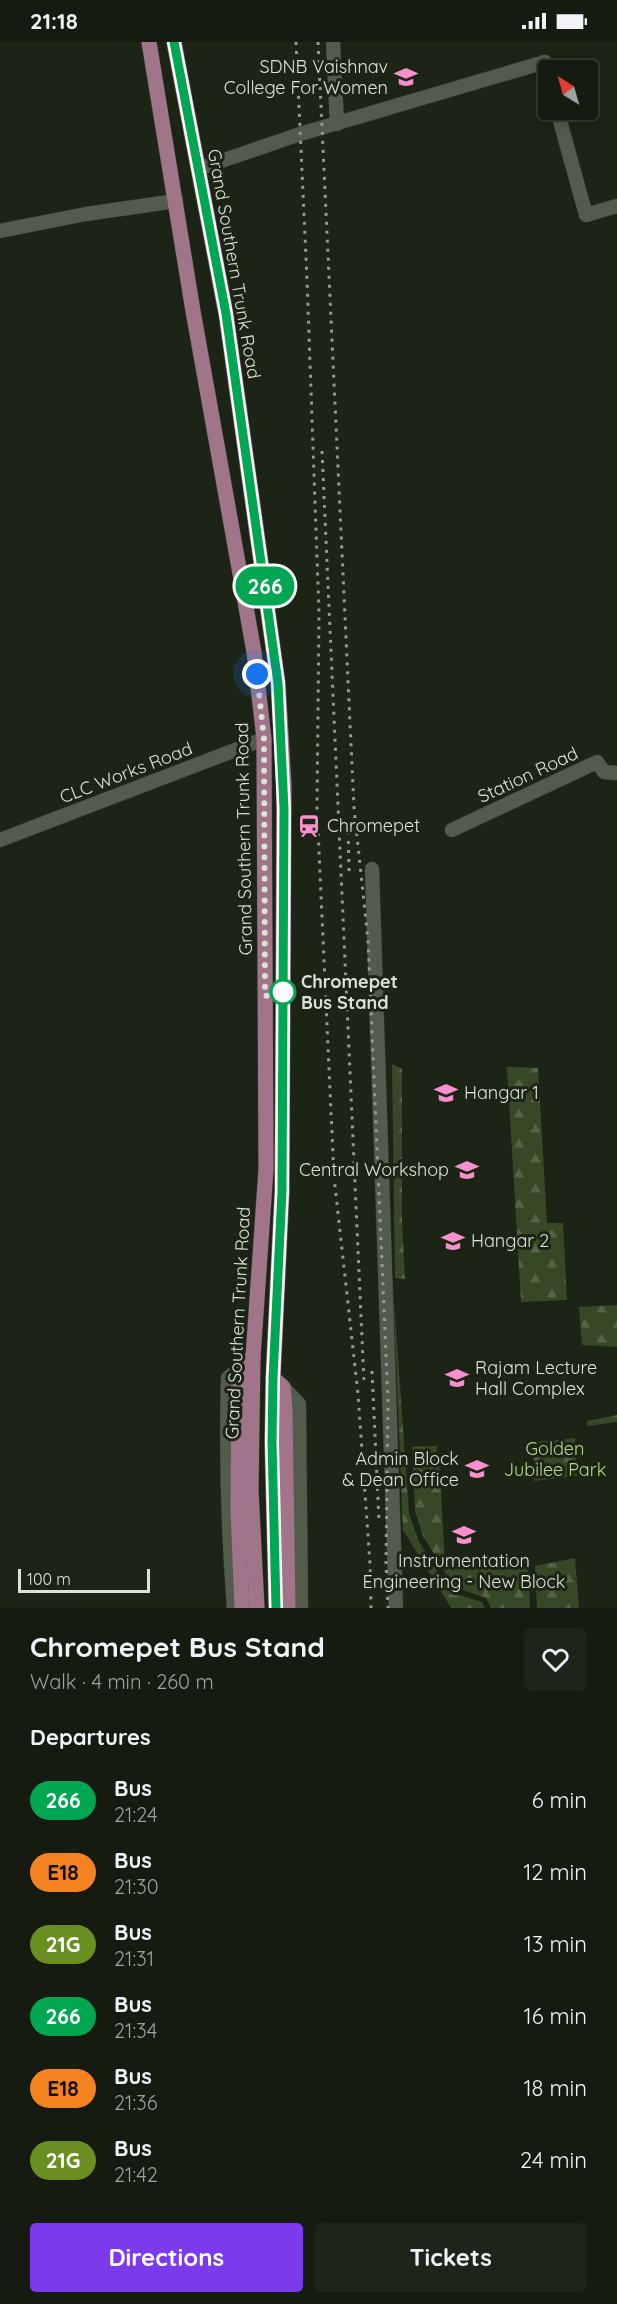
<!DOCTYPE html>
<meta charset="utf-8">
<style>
body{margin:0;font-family:Quicksand,sans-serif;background:#1e2419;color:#f1f3f6;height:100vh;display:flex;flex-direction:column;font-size:22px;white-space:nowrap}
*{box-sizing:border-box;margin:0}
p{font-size:20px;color:#9da19f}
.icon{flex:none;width:33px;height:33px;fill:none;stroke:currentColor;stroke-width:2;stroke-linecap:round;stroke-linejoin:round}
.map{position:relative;height:1566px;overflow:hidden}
.side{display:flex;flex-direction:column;background:#151b10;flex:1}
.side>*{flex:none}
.badge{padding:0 12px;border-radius:20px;font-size:21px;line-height:39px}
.needle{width:39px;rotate:323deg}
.tools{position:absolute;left:538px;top:18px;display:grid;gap:12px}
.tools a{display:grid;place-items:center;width:60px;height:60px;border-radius:6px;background:#151b10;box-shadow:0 3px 15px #0003,0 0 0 2px #343930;font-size:30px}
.scale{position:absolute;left:18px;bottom:15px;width:132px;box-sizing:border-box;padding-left:6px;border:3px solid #dde2d8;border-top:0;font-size:16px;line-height:21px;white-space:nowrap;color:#dde2d8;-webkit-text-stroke:4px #1c2415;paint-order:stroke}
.you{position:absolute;width:30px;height:30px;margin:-15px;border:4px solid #fff;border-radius:50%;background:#1a73e8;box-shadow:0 0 0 9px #1a73e833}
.map>.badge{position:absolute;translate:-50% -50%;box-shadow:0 0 0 3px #fff}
h2{padding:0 30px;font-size:22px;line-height:54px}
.round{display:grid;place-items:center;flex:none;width:63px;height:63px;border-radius:6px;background:#1e2419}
.summary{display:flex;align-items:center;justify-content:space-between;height:102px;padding:0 30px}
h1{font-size:28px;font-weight:700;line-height:45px}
.cta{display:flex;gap:12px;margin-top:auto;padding:12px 30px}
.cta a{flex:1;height:69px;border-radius:6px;background:#7c3aed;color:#fff;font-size:24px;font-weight:700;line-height:69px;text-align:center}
.cta a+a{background:#1e2419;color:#f1f3f6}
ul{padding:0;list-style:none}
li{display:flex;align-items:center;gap:18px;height:72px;padding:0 30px}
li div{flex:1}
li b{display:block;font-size:22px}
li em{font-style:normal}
li .badge{min-width:66px;font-weight:700;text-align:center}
.status{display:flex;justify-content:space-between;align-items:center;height:42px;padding:0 30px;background:#151b10;direction:ltr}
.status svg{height:16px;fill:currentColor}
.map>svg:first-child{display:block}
</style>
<div class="status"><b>21:18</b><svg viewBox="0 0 49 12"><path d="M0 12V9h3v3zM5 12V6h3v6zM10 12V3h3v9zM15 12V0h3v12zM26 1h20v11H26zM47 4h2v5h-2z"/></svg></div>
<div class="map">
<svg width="617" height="1566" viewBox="0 0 617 1566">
<defs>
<pattern id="forest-firs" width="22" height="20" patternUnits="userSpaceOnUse" patternTransform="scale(1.5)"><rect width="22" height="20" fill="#374826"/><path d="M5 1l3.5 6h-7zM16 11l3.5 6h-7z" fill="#546245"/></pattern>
</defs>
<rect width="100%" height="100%" fill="#1c2415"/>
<!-- forest -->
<g fill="url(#forest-firs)">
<polygon points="392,1022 402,1027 402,1178 405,1237 395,1236"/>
<polygon points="507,1025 538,1026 547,1181 563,1181 567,1258 521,1260"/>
<polygon points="393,1244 409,1471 418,1498 450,1550 482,1560 485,1566 451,1566 403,1488"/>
<polygon points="617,1263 617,1305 582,1303 579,1265"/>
<polygon points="617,1373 617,1380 587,1384 587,1379"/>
<polygon points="575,1396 577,1434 534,1439 534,1400"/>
<polygon points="437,1404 436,1419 439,1423 440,1432 445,1523 528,1523 530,1566 491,1566 486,1556 454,1545 423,1494 415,1469 412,1405"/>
<polygon points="575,1516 579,1566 537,1566 535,1524"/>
</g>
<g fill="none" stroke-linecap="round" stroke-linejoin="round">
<!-- secondary casing -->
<g stroke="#363c31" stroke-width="15">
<g id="secondary">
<polyline points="333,0 337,82"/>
<polyline points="557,68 586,173 617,164"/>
<polyline points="198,127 300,92 545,20 549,35"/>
<polyline points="0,189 86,172 176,159"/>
<polyline points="452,788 597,720 604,730 617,731"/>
<polyline points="0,798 264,697"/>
<polyline points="372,827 396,1566"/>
<polyline points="283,1345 299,1362 301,1566"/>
<path d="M234 1566C228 1490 226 1413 228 1336L239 1326"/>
</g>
</g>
<!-- primary casing -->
<g stroke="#363c31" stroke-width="16">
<g id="primary">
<polyline points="149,0 193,269 254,610 264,697 266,1127 253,1315 251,1448 257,1566"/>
<polyline points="174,0 226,272 278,641 284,744 282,1149 273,1336 272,1400 276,1566"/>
<polyline points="273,1336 283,1345 285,1368 288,1566"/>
<polyline points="242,1566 238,1467 239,1326 253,1315"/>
</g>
</g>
<!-- secondary -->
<use href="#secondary" stroke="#535c4c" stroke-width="14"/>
<!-- primary -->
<use href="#primary" stroke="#a07489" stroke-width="15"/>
<!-- rail -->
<g stroke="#949a8e" stroke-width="3" stroke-dasharray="3 6" stroke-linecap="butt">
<polyline points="296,0 307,237 319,571 317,766 334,1135 358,1352 370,1522 371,1566"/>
<polyline points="318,0 354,766 368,898 388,1360 386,1521 388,1566"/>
<polyline points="322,409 364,1341"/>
<polyline points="348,781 349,829"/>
<polyline points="372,1329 379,1479"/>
</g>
</g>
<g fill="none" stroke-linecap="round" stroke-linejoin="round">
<!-- line casing -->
<g stroke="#fff" stroke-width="14">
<polyline id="line" points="174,0 226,272 278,641 284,767 282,1149 273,1336 272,1400 276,1566"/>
</g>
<!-- line -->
<use href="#line" stroke="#00a651" stroke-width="9"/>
<!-- walk -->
<polyline stroke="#dde2d8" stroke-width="6" stroke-dasharray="0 10.8" points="257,632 264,697 265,954 283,950"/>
</g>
<!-- icons -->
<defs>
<g id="university-bare" transform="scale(1.8)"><path d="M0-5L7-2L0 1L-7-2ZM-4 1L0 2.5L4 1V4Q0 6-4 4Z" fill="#f790cd" stroke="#1c2415" stroke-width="2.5" paint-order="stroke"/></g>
<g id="station-bare" transform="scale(1.8)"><path d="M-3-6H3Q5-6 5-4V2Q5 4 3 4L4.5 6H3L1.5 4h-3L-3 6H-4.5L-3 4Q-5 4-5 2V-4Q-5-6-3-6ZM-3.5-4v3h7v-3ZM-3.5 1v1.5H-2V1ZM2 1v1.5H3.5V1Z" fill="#f790cd" stroke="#1c2415" stroke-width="2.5" paint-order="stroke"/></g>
</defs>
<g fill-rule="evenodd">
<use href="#university-bare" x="406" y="35"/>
<use href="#station-bare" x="309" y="784"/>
<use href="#university-bare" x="446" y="1051"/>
<use href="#university-bare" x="467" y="1128"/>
<use href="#university-bare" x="453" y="1199"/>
<use href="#university-bare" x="457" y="1336"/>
<use href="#university-bare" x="477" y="1427"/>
<use href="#university-bare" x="464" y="1493"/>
</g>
<!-- markers -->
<circle fill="#fff" stroke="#00a651" stroke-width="3" cx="283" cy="950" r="12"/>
<g text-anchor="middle" stroke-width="6" stroke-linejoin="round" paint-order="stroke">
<!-- poi labels -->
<g font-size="18" fill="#dde2d8" stroke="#1c2415" text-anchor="start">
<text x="388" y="31" text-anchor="end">SDNB Vaishnav<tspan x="388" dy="21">College For Women</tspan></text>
<text x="327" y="790">Chromepet</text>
<text x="464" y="1057">Hangar 1</text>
<text x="449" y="1134" text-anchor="end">Central Workshop</text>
<text x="471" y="1205">Hangar 2</text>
<text x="475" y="1332">Rajam Lecture<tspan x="475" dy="21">Hall Complex</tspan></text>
<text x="459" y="1423" text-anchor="end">Admin Block<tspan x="459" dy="21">&amp; Dean Office</tspan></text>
<text x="464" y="1525" text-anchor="middle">Instrumentation<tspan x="464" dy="21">Engineering - New Block</tspan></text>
</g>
<!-- street labels -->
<g font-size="18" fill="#dde2d8" stroke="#1c2415">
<text transform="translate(234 222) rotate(80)" y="6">Grand Southern Trunk Road</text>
<text transform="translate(126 731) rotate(-21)" y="6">CLC Works Road</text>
<text transform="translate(528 733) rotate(-25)" y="6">Station Road</text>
<text transform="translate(244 797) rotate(-91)" y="6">Grand Southern Trunk Road</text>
<text transform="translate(238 1281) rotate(-87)" y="6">Grand Southern Trunk Road</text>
</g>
<!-- stop labels -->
<g font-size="18" font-weight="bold" fill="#dde2d8" stroke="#1c2415" text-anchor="start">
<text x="301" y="946">Chromepet<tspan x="301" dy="21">Bus Stand</tspan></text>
</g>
<!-- park labels -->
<g font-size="18" fill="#b1d88d" stroke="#1c2415">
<text x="555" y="1413">Golden<tspan x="555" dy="21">Jubilee Park</tspan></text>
</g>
</g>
</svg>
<div class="tools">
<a><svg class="needle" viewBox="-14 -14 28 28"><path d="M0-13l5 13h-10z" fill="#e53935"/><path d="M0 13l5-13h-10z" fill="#9da19f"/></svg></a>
</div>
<div class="scale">100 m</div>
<div class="you" style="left:257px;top:632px"></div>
<b class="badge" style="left:265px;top:544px;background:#00a651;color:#fff">266</b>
</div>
<section class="side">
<div class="summary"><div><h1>Chromepet Bus Stand</h1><p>Walk · 4 min · 260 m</p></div><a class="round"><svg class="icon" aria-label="heart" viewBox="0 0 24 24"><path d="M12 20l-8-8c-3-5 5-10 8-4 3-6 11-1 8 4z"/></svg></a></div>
<h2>Departures</h2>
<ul>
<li><span class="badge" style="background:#00a651;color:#fff">266</span><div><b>Bus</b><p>21:24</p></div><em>6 min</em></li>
<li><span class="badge" style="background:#f58220;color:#111">E18</span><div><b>Bus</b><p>21:30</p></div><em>12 min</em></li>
<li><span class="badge" style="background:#6b8e23;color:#fff">21G</span><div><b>Bus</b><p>21:31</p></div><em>13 min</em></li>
<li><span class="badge" style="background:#00a651;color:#fff">266</span><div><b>Bus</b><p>21:34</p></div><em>16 min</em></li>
<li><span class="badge" style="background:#f58220;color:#111">E18</span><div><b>Bus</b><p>21:36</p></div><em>18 min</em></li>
<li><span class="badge" style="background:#6b8e23;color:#fff">21G</span><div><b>Bus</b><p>21:42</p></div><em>24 min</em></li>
</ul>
<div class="cta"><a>Directions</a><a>Tickets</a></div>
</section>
